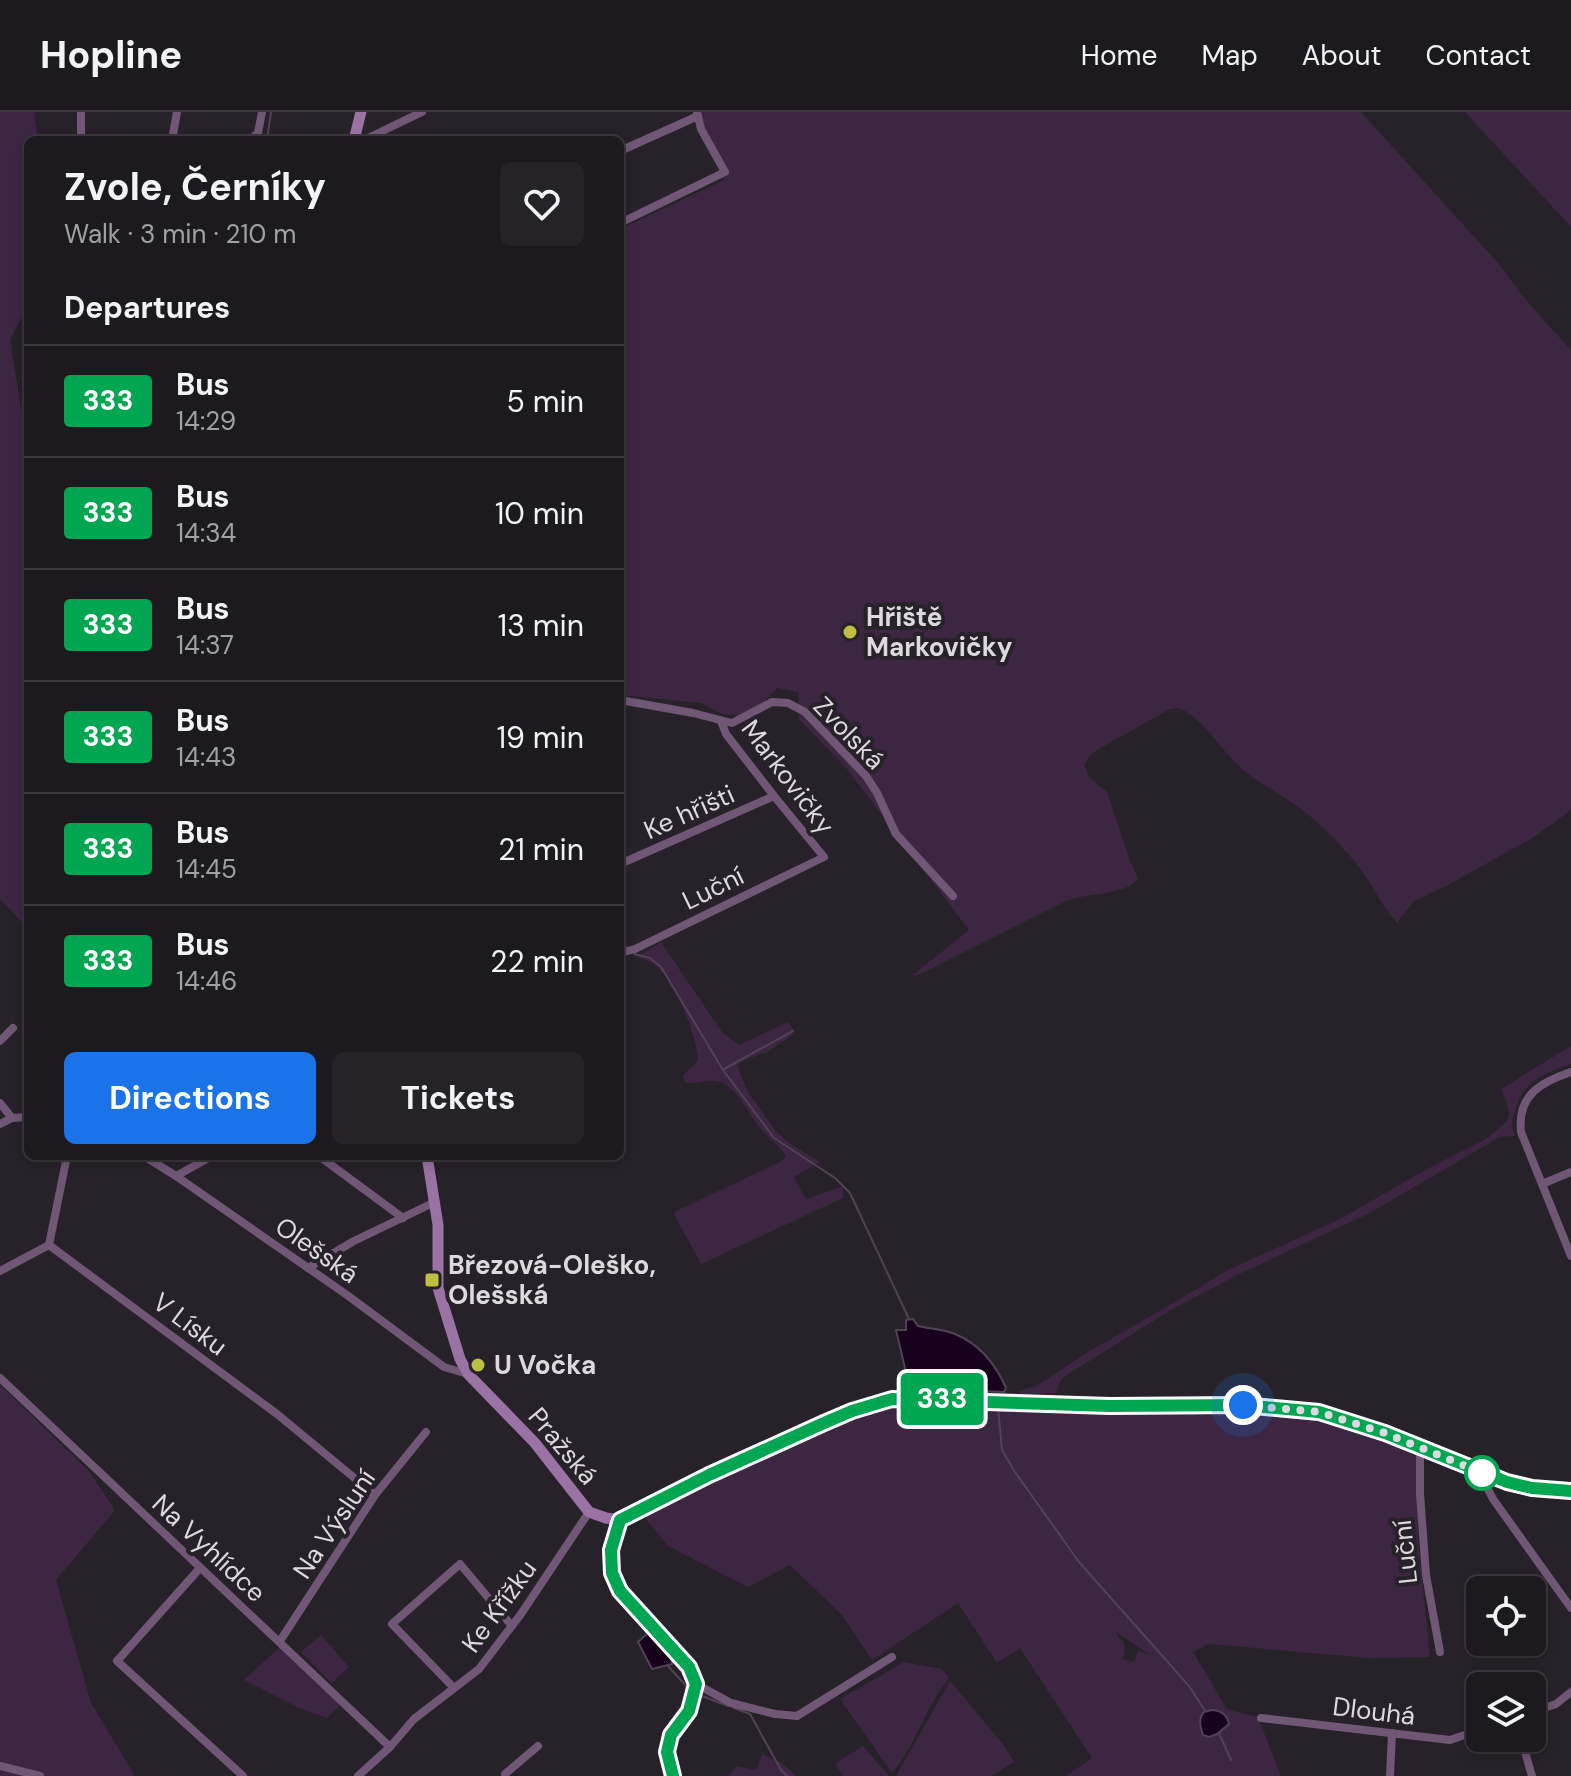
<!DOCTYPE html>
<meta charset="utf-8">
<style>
body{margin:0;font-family:"DM Sans",sans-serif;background:#252328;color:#f1f3f6;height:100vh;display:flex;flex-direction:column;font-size:30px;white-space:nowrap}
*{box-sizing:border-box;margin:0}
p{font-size:26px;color:#a0a1a4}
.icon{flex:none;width:44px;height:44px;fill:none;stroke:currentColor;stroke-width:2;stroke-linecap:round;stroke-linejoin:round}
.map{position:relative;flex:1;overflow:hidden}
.sheet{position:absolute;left:24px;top:24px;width:600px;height:1024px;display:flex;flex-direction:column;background:#1d1a1f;border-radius:12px;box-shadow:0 4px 12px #0003,0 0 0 2px #3b383d}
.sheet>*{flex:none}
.badge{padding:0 16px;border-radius:6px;font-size:28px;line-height:52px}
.buttons{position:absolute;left:1466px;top:1464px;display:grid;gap:16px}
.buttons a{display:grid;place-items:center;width:80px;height:80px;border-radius:12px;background:#1d1a1f;box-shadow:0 4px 12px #0003,0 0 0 2px #3b383d;font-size:40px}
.you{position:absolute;width:40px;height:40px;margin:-20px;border:6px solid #fff;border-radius:50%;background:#1a73e8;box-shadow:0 0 0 12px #1a73e833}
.map>.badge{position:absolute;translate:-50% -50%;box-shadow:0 0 0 4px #fff}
h2{padding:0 40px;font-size:30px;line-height:72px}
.round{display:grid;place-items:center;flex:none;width:84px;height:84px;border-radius:12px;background:#252328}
.summary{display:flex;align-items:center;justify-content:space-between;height:136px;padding:0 40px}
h1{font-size:38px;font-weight:700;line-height:60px}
.primary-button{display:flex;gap:16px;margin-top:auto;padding:16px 40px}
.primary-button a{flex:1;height:92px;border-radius:12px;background:#1a73e8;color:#fff;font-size:32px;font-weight:700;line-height:92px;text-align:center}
.primary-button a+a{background:#252328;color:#f1f3f6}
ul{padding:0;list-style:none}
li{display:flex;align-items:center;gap:24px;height:112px;padding:0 40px;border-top:2px solid #3b383d}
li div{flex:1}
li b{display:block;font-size:30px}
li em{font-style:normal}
li .badge{min-width:88px;font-weight:700;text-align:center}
header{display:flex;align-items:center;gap:48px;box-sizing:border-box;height:112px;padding:0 40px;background:#1d1a1f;border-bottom:2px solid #3b383d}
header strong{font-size:38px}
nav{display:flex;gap:44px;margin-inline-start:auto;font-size:28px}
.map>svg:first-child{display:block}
</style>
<header>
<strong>Hopline</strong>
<nav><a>Home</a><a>Map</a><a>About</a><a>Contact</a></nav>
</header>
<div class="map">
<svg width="1571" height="1664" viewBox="0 0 1571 1664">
<rect width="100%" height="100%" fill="#272229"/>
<!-- green -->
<g fill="#3c2641" fill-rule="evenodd">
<polygon points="0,0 34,0 38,28 28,28 28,193 10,228 28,338 28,817 0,787"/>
<path d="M700 0H1361L1498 151 1525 187 1571 238V698L1534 725 1446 774 1414 789 1397 811C1380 792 1371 769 1355 750 1338 729 1319 710 1297 694 1279 681 1259 672 1241 656 1222 639 1208 613 1185 599 1179 595 1175 596 1168 598L1092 641 1084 653 1090 666 1107 680 1130 749 1138 766C1128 783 1088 781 1069 788 1055 794 1043 801 1030 807 992 826 956 845 918 863H913L969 818 847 657 799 607 798 580 777 576 762 592 738 604 722 602 701 591 620 583V117L724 68 704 15Z"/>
<polygon points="1465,0 1571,0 1571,115"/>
<path d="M661 830 722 920 739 933 788 910 794 918 792 923 767 940 742 949 737 954 748 980 775 1018 789 1031 820 1050 794 1065 806 1087 843 1074V1086L701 1152 674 1102 676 1099 782 1049 786 1044C779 1033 768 1026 760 1016 749 1002 739 980 723 971 710 965 698 974 685 970L683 964 698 948C696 922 676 869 654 852 649 848 643 847 637 845Z"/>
<path d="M1571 934V952C1545 961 1522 970 1515 999 1512 1009 1511 1014 1515 1024L1500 1025 1368 1102 1239 1162 1176 1195 1062 1266 1056 1281 1020 1283 1018 1279 1036 1274 1088 1240 1170 1193 1228 1158 1340 1107 1429 1056 1486 1027 1507 1009 1509 1001 1507 991 1501 977Z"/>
<polygon points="0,1273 88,1358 115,1398 56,1468 91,1591 135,1664 0,1664"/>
<path d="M893 1294 1252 1301 1323 1307 1375 1322 1417 1338 1418 1427 1430 1545 1368 1546 1209 1532 1193 1540 1227 1597 1258 1605 1281 1664H1066L1092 1646 1020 1536 997 1551 958 1491 872 1548 842 1503 790 1453 748 1475 668 1434 642 1402 764 1345 871 1298ZM1116 1520 1150 1543 1138 1539 1134 1550 1123 1547C1127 1524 1123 1535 1116 1520Z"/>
<polygon points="321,1523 349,1555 332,1571 301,1540"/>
<polygon points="280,1535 340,1593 327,1606 297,1595 244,1568"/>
<path d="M904 1550 942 1557 949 1566C926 1594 916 1633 892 1661L840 1587Z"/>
<polygon points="950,1569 1003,1632 1014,1650 991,1664 896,1664"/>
<polygon points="863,1634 889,1664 843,1664 835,1652"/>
<polygon points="762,1642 782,1651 796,1664 728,1664 737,1654 756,1658"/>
</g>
<!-- water -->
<g fill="#17011c" stroke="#524256" stroke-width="2">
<path d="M913 1207 918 1214C930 1217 943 1217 955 1222 979 1232 996 1253 1006 1276L1004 1280 915 1276 909 1273 896 1218H906V1208Z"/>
<polygon points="648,1521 671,1543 672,1552 652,1557 638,1530"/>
<path d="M1212 1598C1221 1599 1227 1602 1229 1612L1217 1622 1209 1625 1203 1623C1200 1615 1198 1606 1204 1600Z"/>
</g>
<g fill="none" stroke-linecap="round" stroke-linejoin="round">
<!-- stream -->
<g stroke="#524256" stroke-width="2">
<polyline points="267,28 271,0"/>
<polyline points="620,827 626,835"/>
<polyline points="634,842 650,846 661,855 723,958 774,1026 835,1066 850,1081 909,1207"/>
<polyline points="724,957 793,919"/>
<polyline points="998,1296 1002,1338 1015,1360 1079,1450 1189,1574 1205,1599"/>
<polyline points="668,1554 688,1576"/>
<polyline points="697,1582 728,1594"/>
<polyline points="734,1596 750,1602 781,1658 787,1664"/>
<polyline points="1219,1621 1231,1648"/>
</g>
<!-- street -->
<g stroke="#705775" stroke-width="8">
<polyline points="81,0 81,28"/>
<polyline points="172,28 177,0"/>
<polyline points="250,28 258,21 262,0"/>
<polyline points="364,28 422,0"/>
<polyline points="620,39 698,4"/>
<polyline points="620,111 725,60 701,17 697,0"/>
<polyline points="620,588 693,601 732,611 772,590 788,591 805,600 866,664 877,681 896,722 953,784"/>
<polyline points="620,752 774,684"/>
<polyline points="620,841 635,837 824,745 774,684 726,622 721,609"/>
<polyline points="0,929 13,916"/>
<path d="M1571 960C1541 970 1517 983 1521 1020L1571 1144"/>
<polyline points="0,991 12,1006"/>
<polyline points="0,1012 12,1006 28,1005"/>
<polyline points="144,1044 176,1064 347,1183 444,1255 468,1262"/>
<polyline points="319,1044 403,1106"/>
<polyline points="176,1064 212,1044"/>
<polyline points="1542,1072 1571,1060"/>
<polyline points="49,1133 277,1302 375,1383"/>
<polyline points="49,1133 67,1044"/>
<polyline points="308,1156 354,1129 435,1090"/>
<polyline points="0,1159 49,1133"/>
<polyline points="0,1266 390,1635"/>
<polyline points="1420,1335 1420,1382 1426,1463 1440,1540"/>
<polyline points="1479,1360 1493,1387 1571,1496"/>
<polyline points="200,1456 117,1549 243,1664"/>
<polyline points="280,1529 375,1383 426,1320"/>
<polyline points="696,1572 731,1591 775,1602 797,1604 892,1545"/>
<polyline points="454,1576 392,1512 460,1452 512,1514"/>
<polyline points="1532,1600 1556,1592 1571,1580"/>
<polyline points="1261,1606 1450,1628 1480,1618"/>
<polyline points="1521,1626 1532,1664"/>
<polyline points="0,1654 40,1664"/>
<polyline points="358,1664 390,1635 414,1607 479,1557 521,1502 589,1400"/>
<polyline points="505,1664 505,1662 538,1634"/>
<polyline points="1390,1664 1392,1621"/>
</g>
<!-- secondary -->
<g stroke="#9a72a4" stroke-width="11">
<polyline points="354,28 361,0"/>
<polyline points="427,1044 438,1113 438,1176 460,1247 468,1262 535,1331 589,1400 606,1406 620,1408"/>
<polyline points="620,1408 709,1363 852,1299 892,1287 1110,1294 1243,1293 1319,1300 1385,1321 1507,1370 1532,1376 1571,1379"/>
<polyline points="620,1408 611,1438 612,1461 620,1479 689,1555 696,1572 689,1599 671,1623 667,1640 673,1664"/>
</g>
</g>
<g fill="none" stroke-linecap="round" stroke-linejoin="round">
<!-- line casing -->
<g stroke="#fff" stroke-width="18">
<polyline id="line" points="673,1664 667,1640 671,1623 689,1599 696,1572 689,1555 620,1479 612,1461 611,1438 620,1408 709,1363 824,1311 852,1299 892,1287 1110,1294 1243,1293 1319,1300 1385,1321 1507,1370 1532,1376 1571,1379"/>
</g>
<!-- line -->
<use href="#line" stroke="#00a651" stroke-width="12"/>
<!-- walk -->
<polyline stroke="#ddd9de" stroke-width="8" stroke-dasharray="0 14.4" points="1243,1293 1319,1300 1385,1321 1482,1361"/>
</g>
<!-- markers -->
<g fill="#bebf42" stroke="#272229" stroke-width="3">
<circle cx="850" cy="520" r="8"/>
<rect x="424" y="1160" width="16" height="16" rx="4"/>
<circle cx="478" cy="1253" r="8"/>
</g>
<circle fill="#fff" stroke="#00a651" stroke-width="4" cx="1482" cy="1361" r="16"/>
<g text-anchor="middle" stroke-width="8" stroke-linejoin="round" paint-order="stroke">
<!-- poi labels -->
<g font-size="26" font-weight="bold" fill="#ddd9de" stroke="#272229" text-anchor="start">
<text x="866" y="514">Hřiště<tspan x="866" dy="30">Markovičky</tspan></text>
<text x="448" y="1162">Březová-Oleško,<tspan x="448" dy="30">Olešská</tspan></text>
<text x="494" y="1262">U Vočka</text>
</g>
<!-- street labels -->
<g font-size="26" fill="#ddd9de" stroke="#272229">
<text transform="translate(849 621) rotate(46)" y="9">Zvolská</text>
<text transform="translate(788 665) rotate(53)" y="9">Markovičky</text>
<text transform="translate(689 700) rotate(-24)" y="9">Ke hřišti</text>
<text transform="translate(713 776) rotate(-26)" y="9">Luční</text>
<text transform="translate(317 1138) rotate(35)" y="9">Olešská</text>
<text transform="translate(190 1212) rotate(37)" y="9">V Lísku</text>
<text transform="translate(563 1334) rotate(50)" y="9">Pražská</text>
<text transform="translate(334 1412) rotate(-56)" y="9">Na Výsluní</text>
<text transform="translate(209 1436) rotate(43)" y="9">Na Vyhlídce</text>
<text transform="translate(1405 1440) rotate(-96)" y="9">Luční</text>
<text transform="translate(499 1494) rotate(-54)" y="9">Ke Křížku</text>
<text transform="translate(1374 1599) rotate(7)" y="9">Dlouhá</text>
</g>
</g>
</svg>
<div class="buttons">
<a><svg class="icon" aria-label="locate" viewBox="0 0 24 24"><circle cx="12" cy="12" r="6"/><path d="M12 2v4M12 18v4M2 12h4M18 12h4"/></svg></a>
<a><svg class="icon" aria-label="layers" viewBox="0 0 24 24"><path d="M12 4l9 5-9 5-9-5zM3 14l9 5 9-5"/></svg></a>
</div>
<div class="you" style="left:1243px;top:1293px"></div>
<b class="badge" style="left:942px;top:1287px;background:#00a651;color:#fff">333</b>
<section class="sheet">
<div class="summary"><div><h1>Zvole, Černíky</h1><p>Walk · 3 min · 210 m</p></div><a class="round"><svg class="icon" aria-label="heart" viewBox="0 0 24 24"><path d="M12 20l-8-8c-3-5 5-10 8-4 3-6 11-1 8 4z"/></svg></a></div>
<h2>Departures</h2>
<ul>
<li><span class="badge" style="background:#00a651;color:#fff">333</span><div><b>Bus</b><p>14:29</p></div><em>5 min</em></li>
<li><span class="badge" style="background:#00a651;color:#fff">333</span><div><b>Bus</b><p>14:34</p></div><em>10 min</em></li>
<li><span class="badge" style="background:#00a651;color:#fff">333</span><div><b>Bus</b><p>14:37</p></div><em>13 min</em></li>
<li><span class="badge" style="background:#00a651;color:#fff">333</span><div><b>Bus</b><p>14:43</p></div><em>19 min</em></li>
<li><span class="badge" style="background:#00a651;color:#fff">333</span><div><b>Bus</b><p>14:45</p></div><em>21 min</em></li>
<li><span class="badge" style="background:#00a651;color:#fff">333</span><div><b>Bus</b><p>14:46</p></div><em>22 min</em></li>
</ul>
<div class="primary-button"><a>Directions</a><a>Tickets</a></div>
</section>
</div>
